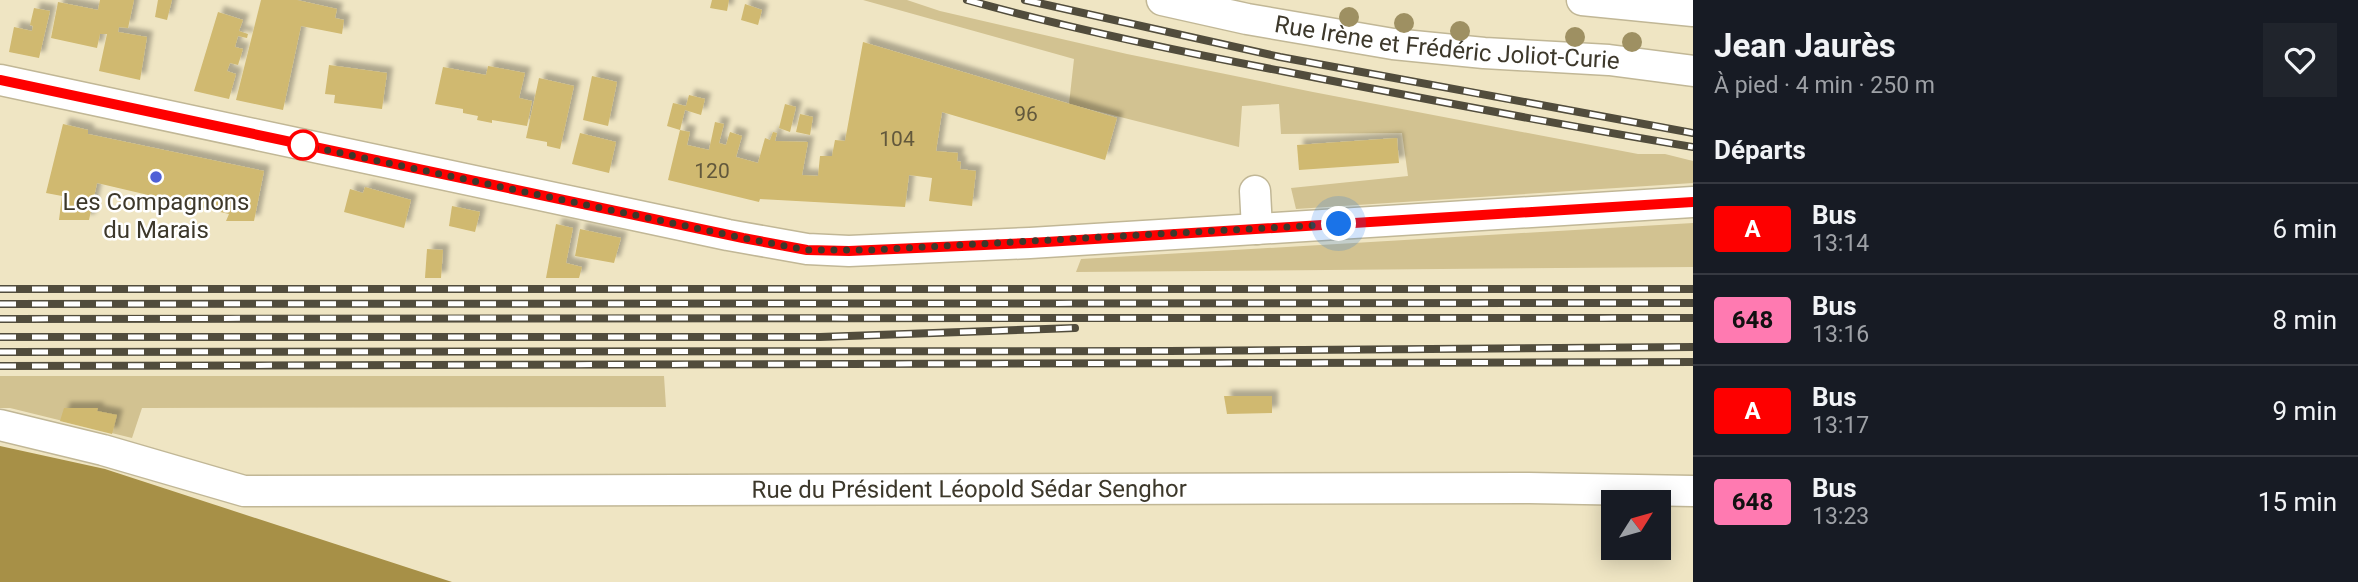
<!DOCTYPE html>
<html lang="fr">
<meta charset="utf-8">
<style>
body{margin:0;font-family:Roboto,sans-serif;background:#20242c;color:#f1f3f6;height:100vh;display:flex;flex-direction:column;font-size:26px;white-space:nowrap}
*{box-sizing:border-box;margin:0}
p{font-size:23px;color:#9ea1a6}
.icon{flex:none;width:38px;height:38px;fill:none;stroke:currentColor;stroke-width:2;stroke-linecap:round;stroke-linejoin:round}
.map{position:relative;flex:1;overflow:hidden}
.side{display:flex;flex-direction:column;background:#171b24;width:665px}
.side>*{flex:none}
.badge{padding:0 14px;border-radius:5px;font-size:24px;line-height:46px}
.needle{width:46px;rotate:53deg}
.controls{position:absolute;left:1601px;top:490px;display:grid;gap:14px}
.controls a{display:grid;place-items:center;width:70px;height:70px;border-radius:0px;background:#171b24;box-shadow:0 4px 18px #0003;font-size:35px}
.you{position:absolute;width:35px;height:35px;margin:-18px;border:5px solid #fff;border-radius:50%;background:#1a73e8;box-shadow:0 0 0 10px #1a73e833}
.map>.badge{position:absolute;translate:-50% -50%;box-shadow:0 0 0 4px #fff}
h2{padding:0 21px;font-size:26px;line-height:63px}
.round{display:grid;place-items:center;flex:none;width:74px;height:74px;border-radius:0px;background:#20242c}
.head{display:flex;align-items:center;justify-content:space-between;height:119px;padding:0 21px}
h1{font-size:33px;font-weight:700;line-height:52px}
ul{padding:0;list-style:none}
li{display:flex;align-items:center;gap:21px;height:91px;padding:0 21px;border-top:2px solid #363941}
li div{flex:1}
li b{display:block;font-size:26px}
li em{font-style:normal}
li .badge{min-width:77px;font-weight:700;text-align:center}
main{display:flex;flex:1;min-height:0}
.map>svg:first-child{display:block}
</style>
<main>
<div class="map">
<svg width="1693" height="582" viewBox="0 0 1693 582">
<defs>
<filter id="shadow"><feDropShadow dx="6" dy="-6" stdDeviation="2" flood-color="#0004"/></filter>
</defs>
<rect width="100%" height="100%" fill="#efe5c3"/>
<!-- green -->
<g fill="#d2c291">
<polygon points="863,0 907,0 940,11 1127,54 1313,92 1638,154 1665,154 1693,161 1693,183 1296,209 1291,188 1408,176 1402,133 1281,134 1279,104 1242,106 1239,147 1069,104 1074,59"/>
<polygon points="1693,223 1693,267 1076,272 1081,259"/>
<polygon points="0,376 664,376 666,407 142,408 132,438 10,408 0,408"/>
</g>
<!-- water -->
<polygon fill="#a79047" points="0,446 105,469 452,582 0,582"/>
<!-- building -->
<g fill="#d0b970" filter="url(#shadow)">
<polygon points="100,0 134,0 128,28 119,27 118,32 147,37 140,80 99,71 107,34 100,34 97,48 51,38 58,2 98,10"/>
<polygon points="158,0 172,0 167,20 155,17"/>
<polygon points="261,0 297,0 337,9 335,18 344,20 342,34 301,26 283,110 236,100"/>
<polygon points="712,0 729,0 727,11 710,8"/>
<polygon points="745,4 762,10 758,25 741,20"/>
<polygon points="34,8 50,11 39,58 9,52 14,27 32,31 33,26 30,25"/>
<polygon points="218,12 243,20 239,31 248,34 247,38 238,36 235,47 243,49 238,65 230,63 227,71 236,74 229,99 194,91"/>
<polygon points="863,42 1117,118 1105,160 942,112 936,151 958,153 957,161 961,162 960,169 976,171 972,206 929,201 932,178 909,175 905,207 760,199 759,202 668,180 680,130 690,132 687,145 709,150 715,122 724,124 719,143 726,145 730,132 742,136 736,157 758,163 765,138 770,140 773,132 777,133 775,141 808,142 802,175 818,176 820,156 832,156 835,140 845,141"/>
<polygon points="329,65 387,73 382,109 334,103 335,95 325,94"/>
<polygon points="488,66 525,73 519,98 532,101 527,126 492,120 492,123 477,120 478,116 463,113 463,109 435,104 443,67 486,75"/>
<polygon points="592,76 617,82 608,126 583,120"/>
<polygon points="539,78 574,86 560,149 547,146 547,142 526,138"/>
<polygon points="689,95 705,99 701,115 685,110 680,130 667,126 673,103 686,106"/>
<polygon points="785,104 796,107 790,132 779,128"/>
<polygon points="800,114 813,117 810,135 796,132"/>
<polygon points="63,124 88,130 88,134 264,171 254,221 226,221 229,214 97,183 89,220 59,220 62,196 46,193"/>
<polygon points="580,133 616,142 609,173 572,164"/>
<polygon points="1397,138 1399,163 1299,170 1297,145"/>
<polygon points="365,187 411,200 404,228 344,212 350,189 363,193"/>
<polygon points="452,206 480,212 475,232 449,226"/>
<polygon points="556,224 573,228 566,263 582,267 579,278 546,278"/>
<polygon points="580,229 621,238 614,263 575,256"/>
<polygon points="427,249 443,250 441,278 425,278"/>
<polygon points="1224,396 1272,396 1272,413 1227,414"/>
<polygon points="64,408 98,408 97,411 117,415 112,434 60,421"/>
</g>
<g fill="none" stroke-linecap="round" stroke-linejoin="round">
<!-- minor casing -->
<g stroke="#c1b796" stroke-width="33">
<g id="minor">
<path id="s1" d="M1162 0 1247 19 1393 44 1484 53 1609 60 1693 71"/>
<polyline points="1582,0 1693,11"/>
<polyline points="0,80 728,235 807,249 849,251 1030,243 1693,202"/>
<polyline points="1255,191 1257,229"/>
<path id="s2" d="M0 425 103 450 244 491 1529 488 1693 491"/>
</g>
</g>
<!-- minor -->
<use href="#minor" stroke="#fff" stroke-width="30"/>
<!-- rail casing -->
<g stroke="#514c3c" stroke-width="8">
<g id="rail">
<path d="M967 0C1071 29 1177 51 1282 71 1419 98 1556 124 1693 147"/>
<polyline points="1025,0 1280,57 1693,133"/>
<polyline points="0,289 1693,289"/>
<polyline points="0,304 1693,303"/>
<path d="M0 319C564 317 1129 319 1693 318"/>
<polyline points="0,337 820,337 1075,328"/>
<polyline points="0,352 1169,351 1693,347"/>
<polyline points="0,366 1693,362"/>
</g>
</g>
<!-- rail -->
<use href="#rail" stroke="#fff" stroke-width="5" stroke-dasharray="16" stroke-linecap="butt"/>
</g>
<!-- trees -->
<g fill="#9e9062">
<circle cx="1349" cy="17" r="10"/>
<circle cx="1404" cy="23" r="10"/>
<circle cx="1460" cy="31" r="10"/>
<circle cx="1575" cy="37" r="10"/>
<circle cx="1632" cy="42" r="10"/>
</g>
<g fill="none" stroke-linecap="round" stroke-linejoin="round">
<!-- line casing -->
<g stroke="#fff" stroke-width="16">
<polyline id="line" points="0,80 743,238 807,250 849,251 1030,243 1693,202"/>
</g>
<!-- line -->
<use href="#line" stroke="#fe0000" stroke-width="10"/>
<!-- walk -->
<polyline stroke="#3d382b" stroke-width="7" stroke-dasharray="0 12.6" points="303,145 743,238 807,250 870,250 1339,224"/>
</g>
<!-- markers -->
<circle fill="#fff" stroke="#fe0000" stroke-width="3.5" cx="303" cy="145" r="14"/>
<circle fill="#4f60d6" stroke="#fff" stroke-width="2.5" cx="156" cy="177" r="7"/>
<g text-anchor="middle" stroke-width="5" stroke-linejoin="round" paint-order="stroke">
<!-- number labels -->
<g font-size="21" fill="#62583c">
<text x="1026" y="121">96</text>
<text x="897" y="146">104</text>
<text x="712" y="178">120</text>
</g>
<!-- street labels -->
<g font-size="24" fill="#3d382b" stroke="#fff">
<text dy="8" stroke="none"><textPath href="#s1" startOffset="289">Rue Irène et Frédéric Joliot-Curie</textPath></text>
<text dy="8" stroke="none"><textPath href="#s2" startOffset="978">Rue du Président Léopold Sédar Senghor</textPath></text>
</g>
<!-- poi labels -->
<g font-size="24" fill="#3d382b" stroke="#fff">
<text x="156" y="210">Les Compagnons<tspan x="156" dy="28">du Marais</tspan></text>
</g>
</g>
</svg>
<div class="controls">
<a><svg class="needle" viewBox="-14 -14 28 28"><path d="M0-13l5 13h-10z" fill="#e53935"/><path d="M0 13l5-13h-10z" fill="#9ea1a6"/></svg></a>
</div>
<div class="you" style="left:1339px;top:224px"></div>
</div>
<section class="side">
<div class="head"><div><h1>Jean Jaurès</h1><p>À pied · 4 min · 250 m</p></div><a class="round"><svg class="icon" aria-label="heart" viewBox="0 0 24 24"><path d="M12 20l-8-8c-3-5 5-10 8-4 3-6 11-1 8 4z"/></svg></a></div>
<h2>Départs</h2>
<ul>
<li><span class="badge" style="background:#fe0000;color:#fff">A</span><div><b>Bus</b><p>13:14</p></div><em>6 min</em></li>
<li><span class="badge" style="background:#ff7ab1;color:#111">648</span><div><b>Bus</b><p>13:16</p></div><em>8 min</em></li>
<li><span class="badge" style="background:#fe0000;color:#fff">A</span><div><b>Bus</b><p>13:17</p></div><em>9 min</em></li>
<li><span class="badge" style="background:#ff7ab1;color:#111">648</span><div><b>Bus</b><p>13:23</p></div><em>15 min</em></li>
</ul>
</section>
</main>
